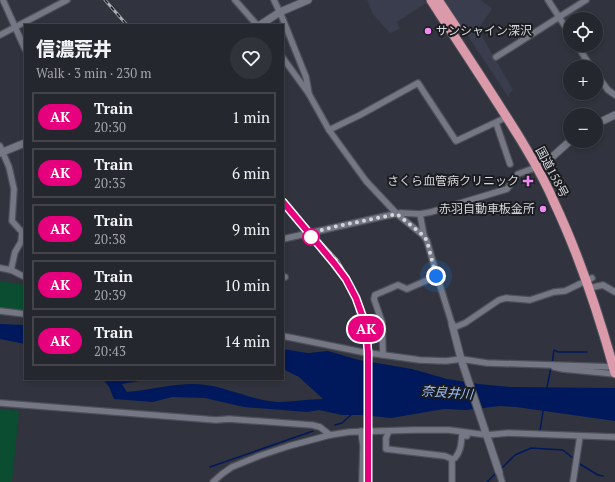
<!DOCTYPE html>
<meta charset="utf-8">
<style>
body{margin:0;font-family:"PT Serif","Noto Sans JP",serif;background:#31333a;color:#f1f3f6;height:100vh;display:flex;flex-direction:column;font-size:15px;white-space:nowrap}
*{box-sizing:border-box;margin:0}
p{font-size:13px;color:#a3a5aa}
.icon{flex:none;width:22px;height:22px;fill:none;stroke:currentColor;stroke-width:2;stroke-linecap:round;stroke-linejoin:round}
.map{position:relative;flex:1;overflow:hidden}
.drawer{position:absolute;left:24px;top:24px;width:260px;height:356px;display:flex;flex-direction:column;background:#25272e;border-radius:0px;box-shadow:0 2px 6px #0003,0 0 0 1px #42444a}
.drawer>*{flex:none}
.badge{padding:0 8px;border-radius:13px;font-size:14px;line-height:26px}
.controls{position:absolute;left:563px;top:12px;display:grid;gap:8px}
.controls a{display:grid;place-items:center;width:40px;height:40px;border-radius:50%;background:#25272e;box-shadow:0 2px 6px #0003,0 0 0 1px #42444a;font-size:20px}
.you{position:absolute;width:20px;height:20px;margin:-10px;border:3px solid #fff;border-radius:50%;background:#1a73e8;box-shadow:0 0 0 6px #1a73e833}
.map>.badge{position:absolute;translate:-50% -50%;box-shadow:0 0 0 2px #fff}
.round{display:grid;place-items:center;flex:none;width:42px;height:42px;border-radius:21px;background:#31333a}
.overview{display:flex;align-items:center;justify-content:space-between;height:68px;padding:0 12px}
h1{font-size:19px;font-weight:800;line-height:30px}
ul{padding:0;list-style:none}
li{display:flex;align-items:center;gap:12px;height:50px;margin:0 8px 6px;padding:0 4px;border:2px solid #42444a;border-radius:0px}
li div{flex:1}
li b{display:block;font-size:15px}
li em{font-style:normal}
li .badge{min-width:44px;font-weight:700;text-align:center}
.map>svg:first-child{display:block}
</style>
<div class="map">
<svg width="615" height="482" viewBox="0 0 615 482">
<rect width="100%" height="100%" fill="#31343e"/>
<!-- built -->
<g fill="#393d4d">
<polygon points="367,0 424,0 426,3 397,22 400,29 390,33 373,14"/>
<polygon points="444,0 481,0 492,9 478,29 513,90 509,94 509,98"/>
</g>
<!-- green -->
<g fill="#0a4d30">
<polygon points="0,281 25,285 25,312 0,309"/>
<polygon points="0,409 19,411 12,482 0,482"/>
</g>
<!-- water -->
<g fill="#00195c">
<polygon points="0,324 25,325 25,344 0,339"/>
<path d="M283 349 308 353 328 351 359 360 412 369 447 379 479 384 511 387 615 388V421L516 407 500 406 466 410 444 409 391 418 362 415H342L319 410 307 412 244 407 205 398 172 397 153 402 114 399 109 387 103 379H150L122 384 127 392C150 390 171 384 194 384 222 384 249 400 277 402 292 402 308 399 323 399L299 377 283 369Z"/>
</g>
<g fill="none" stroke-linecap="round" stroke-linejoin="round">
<!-- stream -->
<g stroke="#00195c" stroke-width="1.5">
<polyline points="552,364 554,350 558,352 587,352"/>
<polyline points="547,387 551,368"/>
<polyline points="335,425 342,423 352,414"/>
<polyline points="540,431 543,411"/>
<polyline points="578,463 598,475 603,476"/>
<polyline points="210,467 313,431"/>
<polyline points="500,470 515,455 531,448 563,450 574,459"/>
<polyline points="487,482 497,472"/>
</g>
<!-- minor casing -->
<g stroke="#4d5058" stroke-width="8">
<g id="minor">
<polyline points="3,0 25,49"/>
<polyline points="235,0 257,25"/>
<polyline points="274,0 282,17 306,77 309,94"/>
<polyline points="548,0 570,34"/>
<polyline points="0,35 67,0"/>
<polyline points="577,45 591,67"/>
<polyline points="496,57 586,0"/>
<polyline points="283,58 309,94 329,130 366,181 397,214 424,236 427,241 437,276 452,324"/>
<polyline points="596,74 608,90 615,95"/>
<polyline points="496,123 510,164"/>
<polyline points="329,130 360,115 418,83 456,141 507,117"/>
<polyline points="0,146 9,167 14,189 12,221 22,232 21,242 15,252 11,270"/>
<polyline points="420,214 424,236"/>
<polyline points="283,239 385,216 401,213 420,214 431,212 507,189 518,174 537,167"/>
<polyline points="0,268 11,270 25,277"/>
<polyline points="283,277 285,277"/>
<polyline points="589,288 603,285 615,292"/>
<polyline points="0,311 25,314"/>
<polyline points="453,328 465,323 499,300 506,298 530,300 554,292 565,291 592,278"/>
<polyline points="283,336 362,352 420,360 446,361 461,359 487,363 522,364 615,367"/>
<polyline points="383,355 382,322 374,299 375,295 398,285 407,289 437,276"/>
<polyline points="554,367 563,369 615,374"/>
<polyline points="0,403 216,420 229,419 312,425 320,427 330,435"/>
<polyline points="361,431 363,446 362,482"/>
<polyline points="389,431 386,438 386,449 445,456 452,459 452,482"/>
<path d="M452 459 455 458C461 451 461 444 462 435L467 436"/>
<polyline points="499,472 502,482"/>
<polyline points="213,482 222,474 232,467 259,456 289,446 330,435 349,432 413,430 449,430 487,435 508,433 615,437"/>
<polyline points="573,482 580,436"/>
</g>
</g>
<!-- tertiary casing -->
<g stroke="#4d5058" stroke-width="9">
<g id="tertiary">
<polyline points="260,25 280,12 308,0"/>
<polyline points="596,124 615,115"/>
<polyline points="0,153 25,143"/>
<polyline points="537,167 542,166 570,141"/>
<polyline points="452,324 461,359 499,472"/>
</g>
</g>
<!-- trunk casing -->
<g stroke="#4d5058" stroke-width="11">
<g id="trunk">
<path d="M431 0C461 47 492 93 521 140 533 160 545 180 554 202 580 257 599 315 615 373"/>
<polyline points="438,0 456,27"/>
</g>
</g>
<!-- minor -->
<use href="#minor" stroke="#757884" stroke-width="5.5"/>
<!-- tertiary -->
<use href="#tertiary" stroke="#757884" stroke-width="7"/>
<!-- trunk -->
<use href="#trunk" stroke="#da9aaa" stroke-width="9"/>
<!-- rail casing -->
<g stroke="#acaeb5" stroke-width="3">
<g id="rail">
<polyline points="105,0 127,25"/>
<polyline points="283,201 338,261 349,280 366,326 368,353 368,482"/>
</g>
</g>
<!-- rail -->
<use href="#rail" stroke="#1b1c20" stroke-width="1.5" stroke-dasharray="4.5" stroke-linecap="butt"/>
</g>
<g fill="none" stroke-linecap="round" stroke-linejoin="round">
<!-- line casing -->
<g stroke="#fff" stroke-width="9">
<polyline id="line" points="283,202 334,263 346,279 356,298 366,326 368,353 368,482"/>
</g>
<!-- line -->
<use href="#line" stroke="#e6007e" stroke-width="6"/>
<!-- walk -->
<polyline stroke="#d4d6dc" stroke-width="4" stroke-dasharray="0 7.2" points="311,237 313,232 338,226 397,214 424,236 427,241 436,276"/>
</g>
<!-- markers -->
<g fill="#f18af4" stroke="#1b1c20" stroke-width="1.5">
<circle cx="428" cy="31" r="4"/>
<path d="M526 175h4v4h4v4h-4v4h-4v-4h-4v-4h4z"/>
<circle cx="543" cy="209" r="4"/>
</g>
<circle fill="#fff" stroke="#e6007e" stroke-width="2" cx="311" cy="237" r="8"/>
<g text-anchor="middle" stroke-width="4" stroke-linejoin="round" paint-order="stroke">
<!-- poi labels -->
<g font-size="12" fill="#d4d6dc" stroke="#1b1c20" text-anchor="end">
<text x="436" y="35" text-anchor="start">サンシャイン深沢</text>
<text x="519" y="185">さくら血管病クリニック</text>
<text x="535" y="213">赤羽自動車板金所</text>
</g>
<!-- street labels -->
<g font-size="12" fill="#d4d6dc" stroke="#1b1c20">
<text transform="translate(552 172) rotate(62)" y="4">国道158号</text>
</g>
<!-- water labels -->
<g font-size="13" font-style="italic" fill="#9ebffa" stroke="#1b1c20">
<text transform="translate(447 392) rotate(4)" y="5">奈良井川</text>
</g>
</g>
</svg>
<div class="controls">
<a><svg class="icon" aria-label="locate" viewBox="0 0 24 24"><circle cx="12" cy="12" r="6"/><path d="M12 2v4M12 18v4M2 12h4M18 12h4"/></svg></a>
<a>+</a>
<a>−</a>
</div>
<div class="you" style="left:436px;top:276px"></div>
<b class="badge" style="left:366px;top:329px;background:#e6007e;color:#fff">AK</b>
<section class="drawer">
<div class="overview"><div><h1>信濃荒井</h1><p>Walk · 3 min · 230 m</p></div><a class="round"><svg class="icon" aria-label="heart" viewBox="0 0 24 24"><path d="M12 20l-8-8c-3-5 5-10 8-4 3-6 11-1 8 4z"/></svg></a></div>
<ul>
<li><span class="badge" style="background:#e6007e;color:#fff">AK</span><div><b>Train</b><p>20:30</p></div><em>1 min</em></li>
<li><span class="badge" style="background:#e6007e;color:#fff">AK</span><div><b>Train</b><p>20:35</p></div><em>6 min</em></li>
<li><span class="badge" style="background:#e6007e;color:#fff">AK</span><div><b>Train</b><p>20:38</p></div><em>9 min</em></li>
<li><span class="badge" style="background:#e6007e;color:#fff">AK</span><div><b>Train</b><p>20:39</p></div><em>10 min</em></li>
<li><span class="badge" style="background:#e6007e;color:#fff">AK</span><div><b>Train</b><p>20:43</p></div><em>14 min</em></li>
</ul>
</section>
</div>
